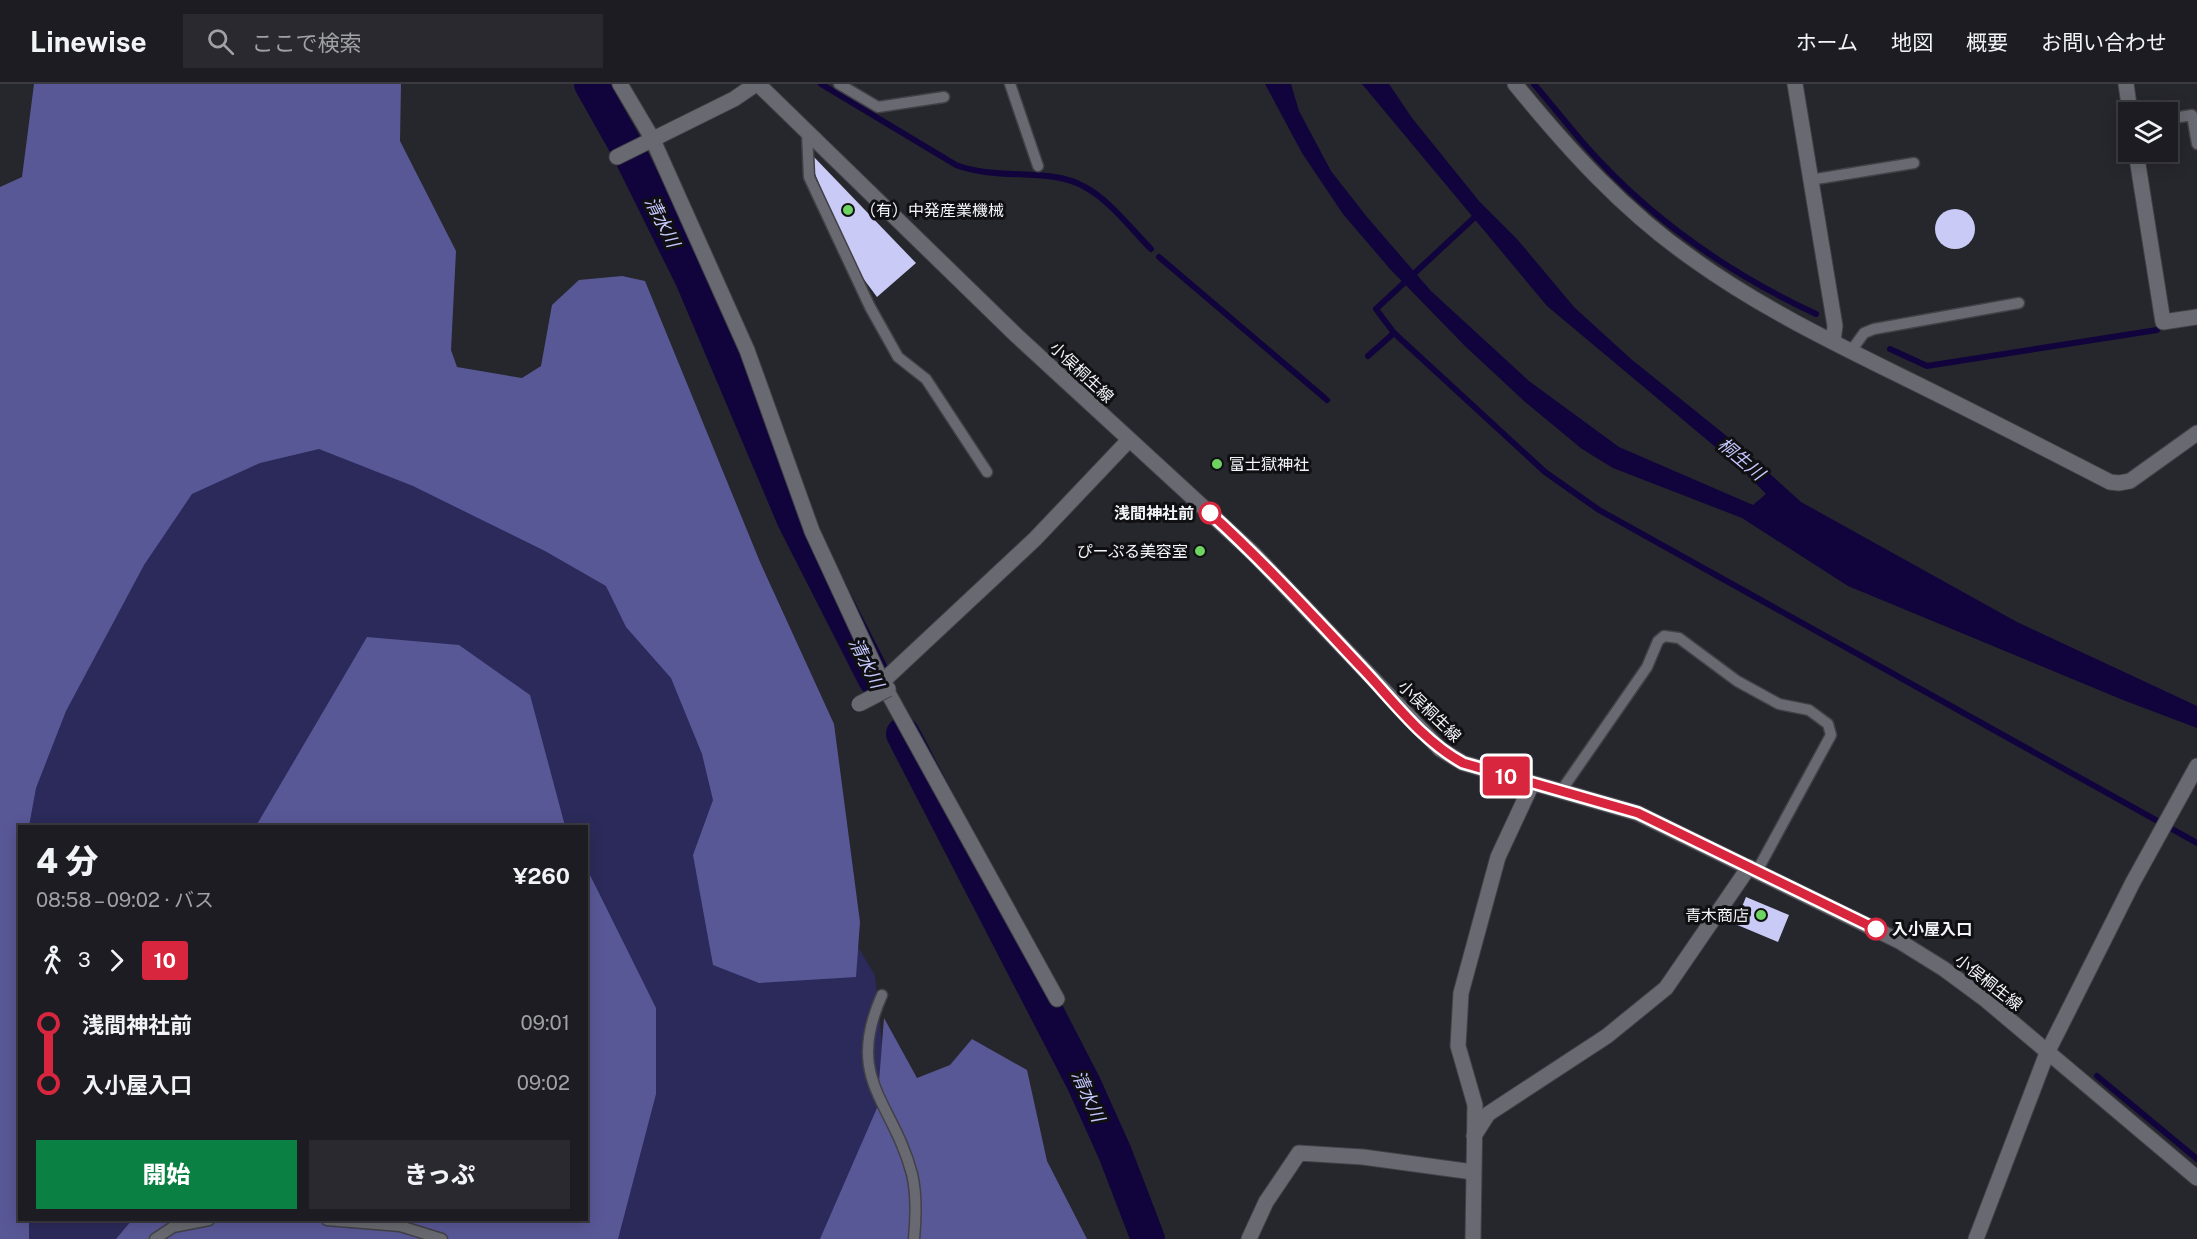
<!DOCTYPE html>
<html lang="ja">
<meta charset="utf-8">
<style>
body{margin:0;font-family:"Public Sans","Noto Sans JP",sans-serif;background:#29292f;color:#f1f3f6;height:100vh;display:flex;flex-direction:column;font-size:22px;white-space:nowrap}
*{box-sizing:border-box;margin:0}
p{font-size:20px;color:#a0a1a5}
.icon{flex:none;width:33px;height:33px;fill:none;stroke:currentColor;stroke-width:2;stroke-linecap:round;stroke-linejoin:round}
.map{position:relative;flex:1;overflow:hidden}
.details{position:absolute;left:18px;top:741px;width:570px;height:396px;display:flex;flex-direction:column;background:#1c1c22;border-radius:0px;box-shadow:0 3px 15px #0003,0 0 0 2px #3a3a40}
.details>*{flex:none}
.badge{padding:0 12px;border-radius:4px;font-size:21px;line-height:39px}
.controls{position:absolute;left:2118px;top:18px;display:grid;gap:12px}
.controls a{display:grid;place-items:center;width:60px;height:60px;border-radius:0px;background:#1c1c22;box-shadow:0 3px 15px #0003,0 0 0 2px #3a3a40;font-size:30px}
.map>.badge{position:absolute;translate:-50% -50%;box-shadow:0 0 0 3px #fff}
.legs{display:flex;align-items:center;gap:9px;height:66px;padding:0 18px;font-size:20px}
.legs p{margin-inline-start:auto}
.head{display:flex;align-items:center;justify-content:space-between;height:102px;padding:0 18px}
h1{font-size:33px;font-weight:800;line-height:45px}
.primary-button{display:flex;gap:12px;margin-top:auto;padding:12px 18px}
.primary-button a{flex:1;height:69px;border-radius:0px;background:#0b8043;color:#fff;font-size:24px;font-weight:800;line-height:69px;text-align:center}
.primary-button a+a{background:#29292f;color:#f1f3f6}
ul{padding:0 18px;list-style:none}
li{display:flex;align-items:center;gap:21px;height:60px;font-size:22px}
li i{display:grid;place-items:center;width:9px;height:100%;margin:0 8px;background:currentColor}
li i::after{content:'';width:15px;height:15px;margin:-8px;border:4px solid;border-radius:50%;background:#1c1c22}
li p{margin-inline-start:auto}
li:first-child i{background:linear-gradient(#0000 50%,currentColor 0)}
li:last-child i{background:linear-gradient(currentColor 50%,#0000 0)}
header{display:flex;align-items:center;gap:36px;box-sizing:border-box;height:84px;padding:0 30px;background:#1c1c22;border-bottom:2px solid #3a3a40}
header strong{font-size:28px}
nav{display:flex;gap:33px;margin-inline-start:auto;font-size:21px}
.search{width:420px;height:54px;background:#29292f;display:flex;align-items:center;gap:15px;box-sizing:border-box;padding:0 21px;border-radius:0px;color:#a0a1a5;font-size:22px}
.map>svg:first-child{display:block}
</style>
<header>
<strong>Linewise</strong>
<div class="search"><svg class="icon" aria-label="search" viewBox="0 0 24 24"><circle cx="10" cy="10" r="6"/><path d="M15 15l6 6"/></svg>ここで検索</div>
<nav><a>ホーム</a><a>地図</a><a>概要</a><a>お問い合わせ</a></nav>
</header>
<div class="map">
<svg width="2197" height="1155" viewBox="0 0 2197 1155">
<rect width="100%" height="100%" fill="#26262d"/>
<!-- green -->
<path fill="#2c2a5a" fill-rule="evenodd" d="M212 330 360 358 638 478 742 673 875 891 902 1155H0V520ZM20 742H586V1136H20Z"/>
<!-- forest -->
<g fill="#595897">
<path d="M34 0H401L400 57 456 167 451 266 457 283 522 294 541 282 552 221 579 196 622 192 645 197 760 478 834 640 860 838 856 893 759 899 713 881 693 771 713 716 702 670 671 594 626 543 606 502 545 467 413 402 319 365 260 379 192 410 144 481 66 627 36 704 29 742H20C20 778 16 813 20 848V1136H29V1155H0V103L22 93Z"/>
<polygon points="367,553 459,561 530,611 565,742 256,742"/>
<polygon points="587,785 656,924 656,1010 618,1155 116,1155 132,1136 586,1136"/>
<polygon points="884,934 917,994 950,981 972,955 1027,986 1047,1077 1087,1155 820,1155 877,1024"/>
</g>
<!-- water -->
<polygon fill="#11043c" points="1265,0 1291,0 1299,27 1331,87 1367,133 1431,207 1529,297 1619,363 1753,421 1766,410 1743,386 1547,222 1362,0 1389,0 1412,34 1479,117 1517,155 1574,223 1631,275 1739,362 1801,418 2017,538 2197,622 2197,644 2123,616 1848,502 1742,434 1613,384 1582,365 1524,317 1465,262 1390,185 1343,130 1302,69"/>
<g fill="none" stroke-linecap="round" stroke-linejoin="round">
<!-- stream -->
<g stroke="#11043c" stroke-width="6">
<path d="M821 0 956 81C998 97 1049 83 1083 102 1109 115 1131 145 1151 165"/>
<path d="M1534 0C1551 20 1567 40 1584 60 1648 133 1728 189 1816 230"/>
<polyline points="1159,173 1327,316"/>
<polyline points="1394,249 1376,225 1476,132"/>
<polyline points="1890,265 1927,282 2157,246"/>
<polyline points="1368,272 1394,249 1545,388 1599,426 2197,759"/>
<polyline points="2097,992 2197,1075"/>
</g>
<!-- river -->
<g stroke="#11043c" stroke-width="34">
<polyline points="591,0 626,62 692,195 794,436 875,595"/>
<polyline points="903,650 1084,1000 1115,1069 1148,1155"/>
</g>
</g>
<!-- building -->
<g fill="#c9cbf6">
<polygon points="813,72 916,179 877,213 851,178 809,75"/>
<circle cx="1955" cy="145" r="20"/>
<polygon points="1746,813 1789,831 1778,858 1735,840"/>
</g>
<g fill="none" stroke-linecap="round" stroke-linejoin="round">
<!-- lane casing -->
<g stroke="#414147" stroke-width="13">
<g id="lane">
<polyline points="839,0 878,23 944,13"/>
<polyline points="1010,0 1038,82"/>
<polyline points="2168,35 2192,31 2197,60"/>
<polyline points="807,48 809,93 870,223 898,273 926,295 987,388"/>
<polyline points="1810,96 1914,79"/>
<polyline points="1851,267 1864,249 1874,245 2019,219"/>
<polyline points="1561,707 1647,583 1658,557 1664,552 1679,554 1737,597 1779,620 1809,626 1828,640 1831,651 1757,787"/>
<path d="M882 911C844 996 893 1017 912 1090 917 1111 916 1134 914 1155"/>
<polyline points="327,1136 400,1142 442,1155"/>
<polyline points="155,1155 173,1143 209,1136"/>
</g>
</g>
<!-- street casing -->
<g stroke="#414147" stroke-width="17">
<g id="street">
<polyline points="620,0 652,54 747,266 812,447 882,598 1057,915"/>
<path d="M1515 0C1568 65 1624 127 1693 175 1761 224 1836 260 1911 297 1978 330 2044 364 2110 398L2119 399 2130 397 2197 349"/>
<polyline points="1795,0 1835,242 1833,257"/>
<polyline points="2126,0 2130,28"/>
<polyline points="2136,68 2163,238 2197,233"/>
<polyline points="617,73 734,15 756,0"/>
<polyline points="888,605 882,598 1035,455 1129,356"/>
<polyline points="1474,1052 1488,1030 1607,952 1666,904 1749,783"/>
<polyline points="1249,1155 1266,1118 1299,1069 1363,1073 1473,1088"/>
<polyline points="1473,1155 1475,1021 1458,962 1461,909 1498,773 1532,700"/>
</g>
</g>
<!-- secondary casing -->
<g stroke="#414147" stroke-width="17">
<g id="secondary">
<polyline points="758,0 1017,252 1253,469 1440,665 1463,679 1637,729 1899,857 1944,885 1986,916 2197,1094"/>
<polyline points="1976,1155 2047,969 2133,798 2197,682"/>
</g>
</g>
<!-- lane -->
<use href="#lane" stroke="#696971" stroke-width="10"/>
<!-- street -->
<use href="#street" stroke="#696971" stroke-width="15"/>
<!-- secondary -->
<use href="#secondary" stroke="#696971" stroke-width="15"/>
<!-- street-bridge casing -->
<g stroke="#414147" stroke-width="17" stroke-linecap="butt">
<polyline id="street-bridge" points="859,620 888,605"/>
</g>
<!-- street-bridge -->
<use href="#street-bridge" stroke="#696971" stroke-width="15"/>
</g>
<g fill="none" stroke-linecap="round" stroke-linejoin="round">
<!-- line-1 casing -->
<g stroke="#fff" stroke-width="14">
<path id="line-1" d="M1210 429C1264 478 1313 532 1364 586 1395 619 1423 657 1463 679L1638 729 1876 845"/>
</g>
<!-- line-1 -->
<use href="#line-1" stroke="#d7263d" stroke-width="9"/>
</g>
<!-- markers -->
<g fill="#6dd361" stroke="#101013" stroke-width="2">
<circle cx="848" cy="126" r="6"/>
<circle cx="1217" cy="380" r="6"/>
<circle cx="1200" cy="467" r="6"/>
<circle cx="1761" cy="831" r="6"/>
</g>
<g fill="#fff" stroke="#d7263d" stroke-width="3">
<circle cx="1210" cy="429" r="10"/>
<circle cx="1876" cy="845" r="10"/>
</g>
<g text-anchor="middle" stroke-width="6" stroke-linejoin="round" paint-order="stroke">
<!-- poi labels -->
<g font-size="16" fill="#f3f4f8" stroke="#101013" text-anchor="start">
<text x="860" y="132">（有）中発産業機械</text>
<text x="1229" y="386">富士獄神社</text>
<text x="1188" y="473" text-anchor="end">ぴーぷる美容室</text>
<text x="1749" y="837" text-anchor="end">青木商店</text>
</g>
<!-- street labels -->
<g font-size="16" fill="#f3f4f8" stroke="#101013">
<text transform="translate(1082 288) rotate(43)" y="6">小俣桐生線</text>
<text transform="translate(1430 627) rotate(44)" y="6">小俣桐生線</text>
<text transform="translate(1989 898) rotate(38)" y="6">小俣桐生線</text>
</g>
<!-- stop labels -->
<g font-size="16" font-weight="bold" fill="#f3f4f8" stroke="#101013" text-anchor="end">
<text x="1194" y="435">浅間神社前</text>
<text x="1892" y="851" text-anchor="start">入小屋入口</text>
</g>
<!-- water labels -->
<g font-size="18" font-style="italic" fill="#c5c7ff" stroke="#101013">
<text transform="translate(662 138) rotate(63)" y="6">清水川</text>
<text transform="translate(1741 375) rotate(40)" y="6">桐生川</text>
<text transform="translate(866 579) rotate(63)" y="6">清水川</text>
<text transform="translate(1088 1012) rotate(66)" y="6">清水川</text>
</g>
</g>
</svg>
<div class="controls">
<a><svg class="icon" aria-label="layers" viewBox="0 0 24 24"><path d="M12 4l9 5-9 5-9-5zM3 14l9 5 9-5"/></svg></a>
</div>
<b class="badge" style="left:1506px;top:692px;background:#d7263d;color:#fff">10</b>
<section class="details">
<div class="head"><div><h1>4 分</h1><p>08:58 – 09:02 · バス</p></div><b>¥260</b></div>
<div class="legs"><svg class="icon" aria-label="walk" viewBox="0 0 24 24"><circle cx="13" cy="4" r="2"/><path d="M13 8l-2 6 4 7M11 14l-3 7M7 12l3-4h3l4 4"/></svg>3<svg class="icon" aria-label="forward" viewBox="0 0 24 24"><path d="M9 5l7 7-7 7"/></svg><b class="badge" style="background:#d7263d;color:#fff">10</b></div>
<ul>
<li><i style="color:#d7263d"></i><b>浅間神社前</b><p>09:01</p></li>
<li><i style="color:#d7263d"></i><b>入小屋入口</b><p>09:02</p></li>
</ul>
<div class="primary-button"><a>開始</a><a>きっぷ</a></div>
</section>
</div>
